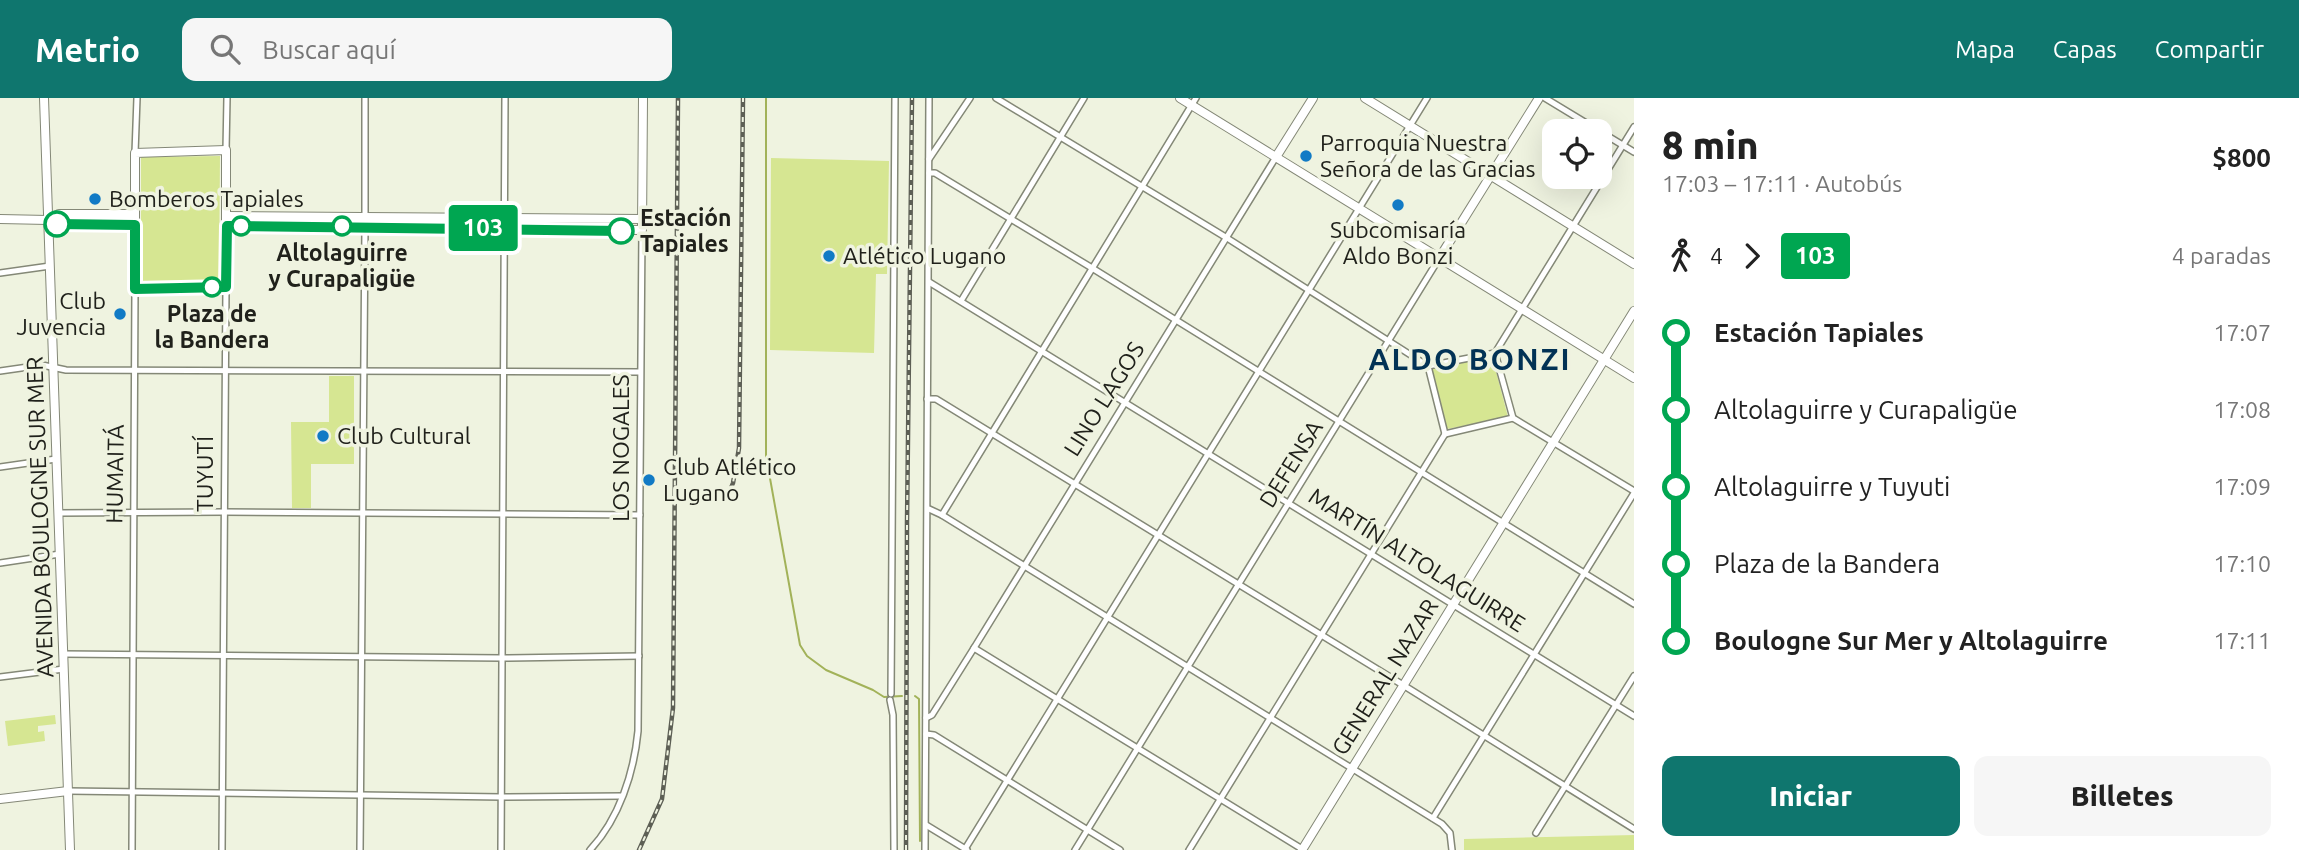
<!DOCTYPE html>
<html lang="es">
<meta charset="utf-8">
<style>
body{margin:0;font-family:Ubuntu,sans-serif;background:#f6f6f6;color:#222;height:100vh;display:flex;flex-direction:column;font-size:26px;white-space:nowrap}
*{box-sizing:border-box;margin:0}
p{font-size:23px;color:#767676}
.icon{flex:none;width:38px;height:38px;fill:none;stroke:currentColor;stroke-width:2;stroke-linecap:round;stroke-linejoin:round}
.map{position:relative;flex:1;overflow:hidden}
.drawer{display:flex;flex-direction:column;background:#fff;width:665px}
.drawer>*{flex:none}
.badge{padding:0 14px;border-radius:5px;font-size:24px;line-height:46px}
.controls{position:absolute;left:1542px;top:21px;display:grid;gap:14px}
.controls a{display:grid;place-items:center;width:70px;height:70px;border-radius:14px;background:#fff;box-shadow:0 7px 28px #0002;font-size:35px}
.map>.badge{position:absolute;translate:-50% -50%;box-shadow:0 0 0 4px #fff}
.legs{display:flex;align-items:center;gap:10px;height:77px;padding:0 28px;font-size:23px}
.legs p{margin-inline-start:auto}
.summary{display:flex;align-items:center;justify-content:space-between;height:119px;padding:0 28px}
h1{font-size:38px;font-weight:800;line-height:52px}
.button{display:flex;gap:14px;margin-top:auto;padding:14px 28px}
.button a{flex:1;height:80px;border-radius:14px;background:#0f766e;color:#fff;font-size:28px;font-weight:800;line-height:80px;text-align:center}
.button a+a{background:#f6f6f6;color:#222}
ul{padding:0 28px;list-style:none}
li{display:flex;align-items:center;gap:24px;height:77px;font-size:26px}
li i{display:grid;place-items:center;width:10px;height:100%;margin:0 9px;background:currentColor}
li i::after{content:'';width:18px;height:18px;margin:-9px;border:5px solid;border-radius:50%;background:#fff}
li p{margin-inline-start:auto}
li:first-child i{background:linear-gradient(#0000 50%,currentColor 0)}
li:last-child i{background:linear-gradient(currentColor 50%,#0000 0)}
header{display:flex;align-items:center;gap:42px;box-sizing:border-box;height:98px;padding:0 35px;background:#0f766e;color:#fff}
header strong{font-size:33px}
nav{display:flex;gap:38px;margin-inline-start:auto;font-size:24px}
.search{width:490px;height:63px;background:#f6f6f6;display:flex;align-items:center;gap:18px;box-sizing:border-box;padding:0 24px;border-radius:14px;color:#767676;font-size:26px}
main{display:flex;flex:1;min-height:0}
.map>svg:first-child{display:block}
</style>
<header>
<strong>Metrio</strong>
<div class="search"><svg class="icon" aria-label="search" viewBox="0 0 24 24"><circle cx="10" cy="10" r="6"/><path d="M15 15l6 6"/></svg>Buscar aquí</div>
<nav><a>Mapa</a><a>Capas</a><a>Compartir</a></nav>
</header>
<main>
<div class="map">
<svg width="1634" height="752" viewBox="0 0 1634 752">
<rect width="100%" height="100%" fill="#eff3e0"/>
<!-- green -->
<g fill="#d6e692">
<polygon points="220,58 219,184 141,185 141,59"/>
<polygon points="771,60 889,63 887,176 876,176 874,255 770,252"/>
<polygon points="1492,258 1508,319 1447,331 1432,271"/>
<polygon points="329,278 354,278 354,366 311,366 311,410 292,410 291,324 329,324"/>
<polygon points="55,617 56,626 38,628 38,634 44,633 45,643 8,648 5,623"/>
<polygon points="1634,737 1634,752 1464,752 1464,741"/>
</g>
<g fill="none" stroke-linecap="round" stroke-linejoin="round">
<!-- stream -->
<g stroke="#a2b259" stroke-width="2">
<polyline points="766,0 766,358 800,547 807,558 826,572 873,592 884,599 902,598"/>
<polyline points="915,598 919,601 920,743"/>
</g>
<!-- street casing -->
<g stroke="#848877" stroke-width="8">
<g id="street">
<polyline points="996,0 1227,140 1428,268 1445,336"/>
<polyline points="1545,0 1634,54"/>
<polyline points="226,52 227,0"/>
<polyline points="135,55 137,0"/>
<polyline points="929,61 970,0"/>
<polyline points="929,75 935,75 1092,170 1634,506"/>
<polyline points="365,119 365,0"/>
<polyline points="0,175 50,168"/>
<polyline points="929,184 1634,618"/>
<polyline points="961,203 1084,0"/>
<polyline points="1495,255 1634,29"/>
<polyline points="1495,255 1513,320 1634,393"/>
<polyline points="1428,268 1495,255"/>
<polyline points="0,273 42,267 66,272 640,274"/>
<polyline points="927,301 936,301 1403,587 1634,731"/>
<polyline points="1445,336 1513,320"/>
<polyline points="0,369 56,361"/>
<polyline points="929,411 942,417 1442,726 1450,735 1452,752"/>
<polyline points="58,415 224,414 640,417"/>
<polyline points="942,417 1196,0"/>
<polyline points="0,465 60,456"/>
<polyline points="974,550 1302,751"/>
<polyline points="63,556 502,560 639,558"/>
<polyline points="0,579 64,571"/>
<polyline points="891,596 895,0"/>
<polyline points="890,602 893,617 894,752"/>
<polyline points="926,620 932,617 974,550 1276,59"/>
<polyline points="926,636 934,637 1120,752"/>
<polyline points="68,693 502,699 622,698"/>
<polyline points="1433,720 1634,395"/>
<polyline points="926,727 967,752"/>
<polyline points="1536,735 1634,578"/>
<polyline points="965,751 1427,0"/>
<polyline points="132,752 135,191"/>
<polyline points="222,752 226,189"/>
<polyline points="360,752 365,129"/>
<polyline points="501,752 505,0"/>
<path d="M590 752C619 721 634 675 638 633L642 132"/>
<polyline points="925,752 929,0"/>
<polyline points="1075,752 1440,159"/>
<polyline points="1189,752 1445,336"/>
</g>
</g>
<!-- secondary casing -->
<g stroke="#848877" stroke-width="10">
<g id="secondary">
<polyline points="44,0 70,752"/>
<polyline points="1180,0 1634,280"/>
<polyline points="1365,0 1634,166"/>
<polygon points="226,52 226,189 135,191 135,55"/>
<polyline points="1276,59 1313,0"/>
<polyline points="227,118 643,121"/>
<polyline points="0,121 48,122 57,126 135,127"/>
<polyline points="48,122 59,116 135,116"/>
<polyline points="227,128 642,132 643,0"/>
<polyline points="1440,159 1539,0"/>
<polyline points="0,701 68,693"/>
<polyline points="1302,752 1634,213"/>
</g>
</g>
<!-- street -->
<use href="#street" stroke="#fff" stroke-width="5"/>
<!-- secondary -->
<use href="#secondary" stroke="#fff" stroke-width="8"/>
<!-- rail casing -->
<g stroke="#5d5f55" stroke-width="4.5">
<g id="rail">
<polyline points="726,402 733,385 739,350 743,0"/>
<polyline points="639,752 662,701 673,610 678,0"/>
<polyline points="906,752 907,425 912,0"/>
</g>
</g>
<!-- rail -->
<use href="#rail" stroke="#eff3e0" stroke-width="2" stroke-dasharray="5" stroke-linecap="butt"/>
</g>
<g fill="none" stroke-linecap="round" stroke-linejoin="round">
<!-- line-1 casing -->
<g stroke="#fff" stroke-width="16">
<polyline id="line-1" points="57,126 135,127 135,191 226,189 227,128 621,133"/>
</g>
<!-- line-1 -->
<use href="#line-1" stroke="#00a651" stroke-width="10"/>
</g>
<!-- markers -->
<g fill="#117ac5" stroke="#eff3e0" stroke-width="2.5">
<circle cx="1306" cy="58" r="7"/>
<circle cx="95" cy="101" r="7"/>
<circle cx="1398" cy="107" r="7"/>
<circle cx="829" cy="158" r="7"/>
<circle cx="120" cy="216" r="7"/>
<circle cx="323" cy="338" r="7"/>
<circle cx="649" cy="382" r="7"/>
</g>
<g fill="#fff" stroke="#00a651" stroke-width="3.5">
<circle cx="57" cy="126" r="12"/>
<circle cx="241" cy="128" r="9"/>
<circle cx="342" cy="128" r="9"/>
<circle cx="621" cy="133" r="12"/>
<circle cx="212" cy="189" r="9"/>
</g>
<g text-anchor="middle" stroke-width="7" stroke-linejoin="round" paint-order="stroke">
<!-- poi labels -->
<g font-size="23" fill="#20211b" stroke="#eff3e0" text-anchor="start">
<text x="1320" y="53">Parroquia Nuestra<tspan x="1320" dy="26">Señora de las Gracias</tspan></text>
<text x="109" y="109">Bomberos Tapiales</text>
<text x="1398" y="140" text-anchor="middle">Subcomisaría<tspan x="1398" dy="26">Aldo Bonzi</tspan></text>
<text x="843" y="166">Atlético Lugano</text>
<text x="106" y="211" text-anchor="end">Club<tspan x="106" dy="26">Juvencia</tspan></text>
<text x="337" y="346">Club Cultural</text>
<text x="663" y="377">Club Atlético<tspan x="663" dy="26">Lugano</tspan></text>
</g>
<!-- stop labels -->
<g font-size="23" font-weight="bold" fill="#20211b" stroke="#eff3e0">
<text x="640" y="128" text-anchor="start">Estación<tspan x="640" dy="26">Tapiales</tspan></text>
<text x="342" y="163">Altolaguirre<tspan x="342" dy="26">y Curapaligüe</tspan></text>
<text x="212" y="224">Plaza de<tspan x="212" dy="26">la Bandera</tspan></text>
</g>
<!-- street labels -->
<g font-size="23" fill="#20211b" stroke="#eff3e0">
<text transform="translate(1104 301) rotate(-58)" y="8">LINO LAGOS</text>
<text transform="translate(621 350) rotate(-90)" y="8">LOS NOGALES</text>
<text transform="translate(1291 366) rotate(-58)" y="8">DEFENSA</text>
<text transform="translate(115 376) rotate(-89)" y="8">HUMAITÁ</text>
<text transform="translate(205 376) rotate(-90)" y="8">TUYUTÍ</text>
<text transform="translate(40 419) rotate(-92)" y="8">AVENIDA BOULOGNE SUR MER</text>
<text transform="translate(1417 462) rotate(32)" y="8">MARTÍN ALTOLAGUIRRE</text>
<text transform="translate(1385 579) rotate(-58)" y="8">GENERAL NAZAR</text>
</g>
<!-- district labels -->
<g font-size="30" font-weight="bold" letter-spacing="2" fill="#023255" stroke="#eff3e0">
<text x="1470" y="272">ALDO BONZI</text>
</g>
</g>
</svg>
<div class="controls">
<a><svg class="icon" aria-label="locate" viewBox="0 0 24 24"><circle cx="12" cy="12" r="6"/><path d="M12 2v4M12 18v4M2 12h4M18 12h4"/></svg></a>
</div>
<b class="badge" style="left:483px;top:130px;background:#00a651;color:#fff">103</b>
</div>
<section class="drawer">
<div class="summary"><div><h1>8 min</h1><p>17:03 – 17:11 · Autobús</p></div><b>$800</b></div>
<div class="legs"><svg class="icon" aria-label="walk" viewBox="0 0 24 24"><circle cx="13" cy="4" r="2"/><path d="M13 8l-2 6 4 7M11 14l-3 7M7 12l3-4h3l4 4"/></svg>4<svg class="icon" aria-label="forward" viewBox="0 0 24 24"><path d="M9 5l7 7-7 7"/></svg><b class="badge" style="background:#00a651;color:#fff">103</b><p>4 paradas</p></div>
<ul>
<li><i style="color:#00a651"></i><b>Estación Tapiales</b><p>17:07</p></li>
<li><i style="color:#00a651"></i><span>Altolaguirre y Curapaligüe</span><p>17:08</p></li>
<li><i style="color:#00a651"></i><span>Altolaguirre y Tuyuti</span><p>17:09</p></li>
<li><i style="color:#00a651"></i><span>Plaza de la Bandera</span><p>17:10</p></li>
<li><i style="color:#00a651"></i><b>Boulogne Sur Mer y Altolaguirre</b><p>17:11</p></li>
</ul>
<div class="button"><a>Iniciar</a><a>Billetes</a></div>
</section>
</main>
